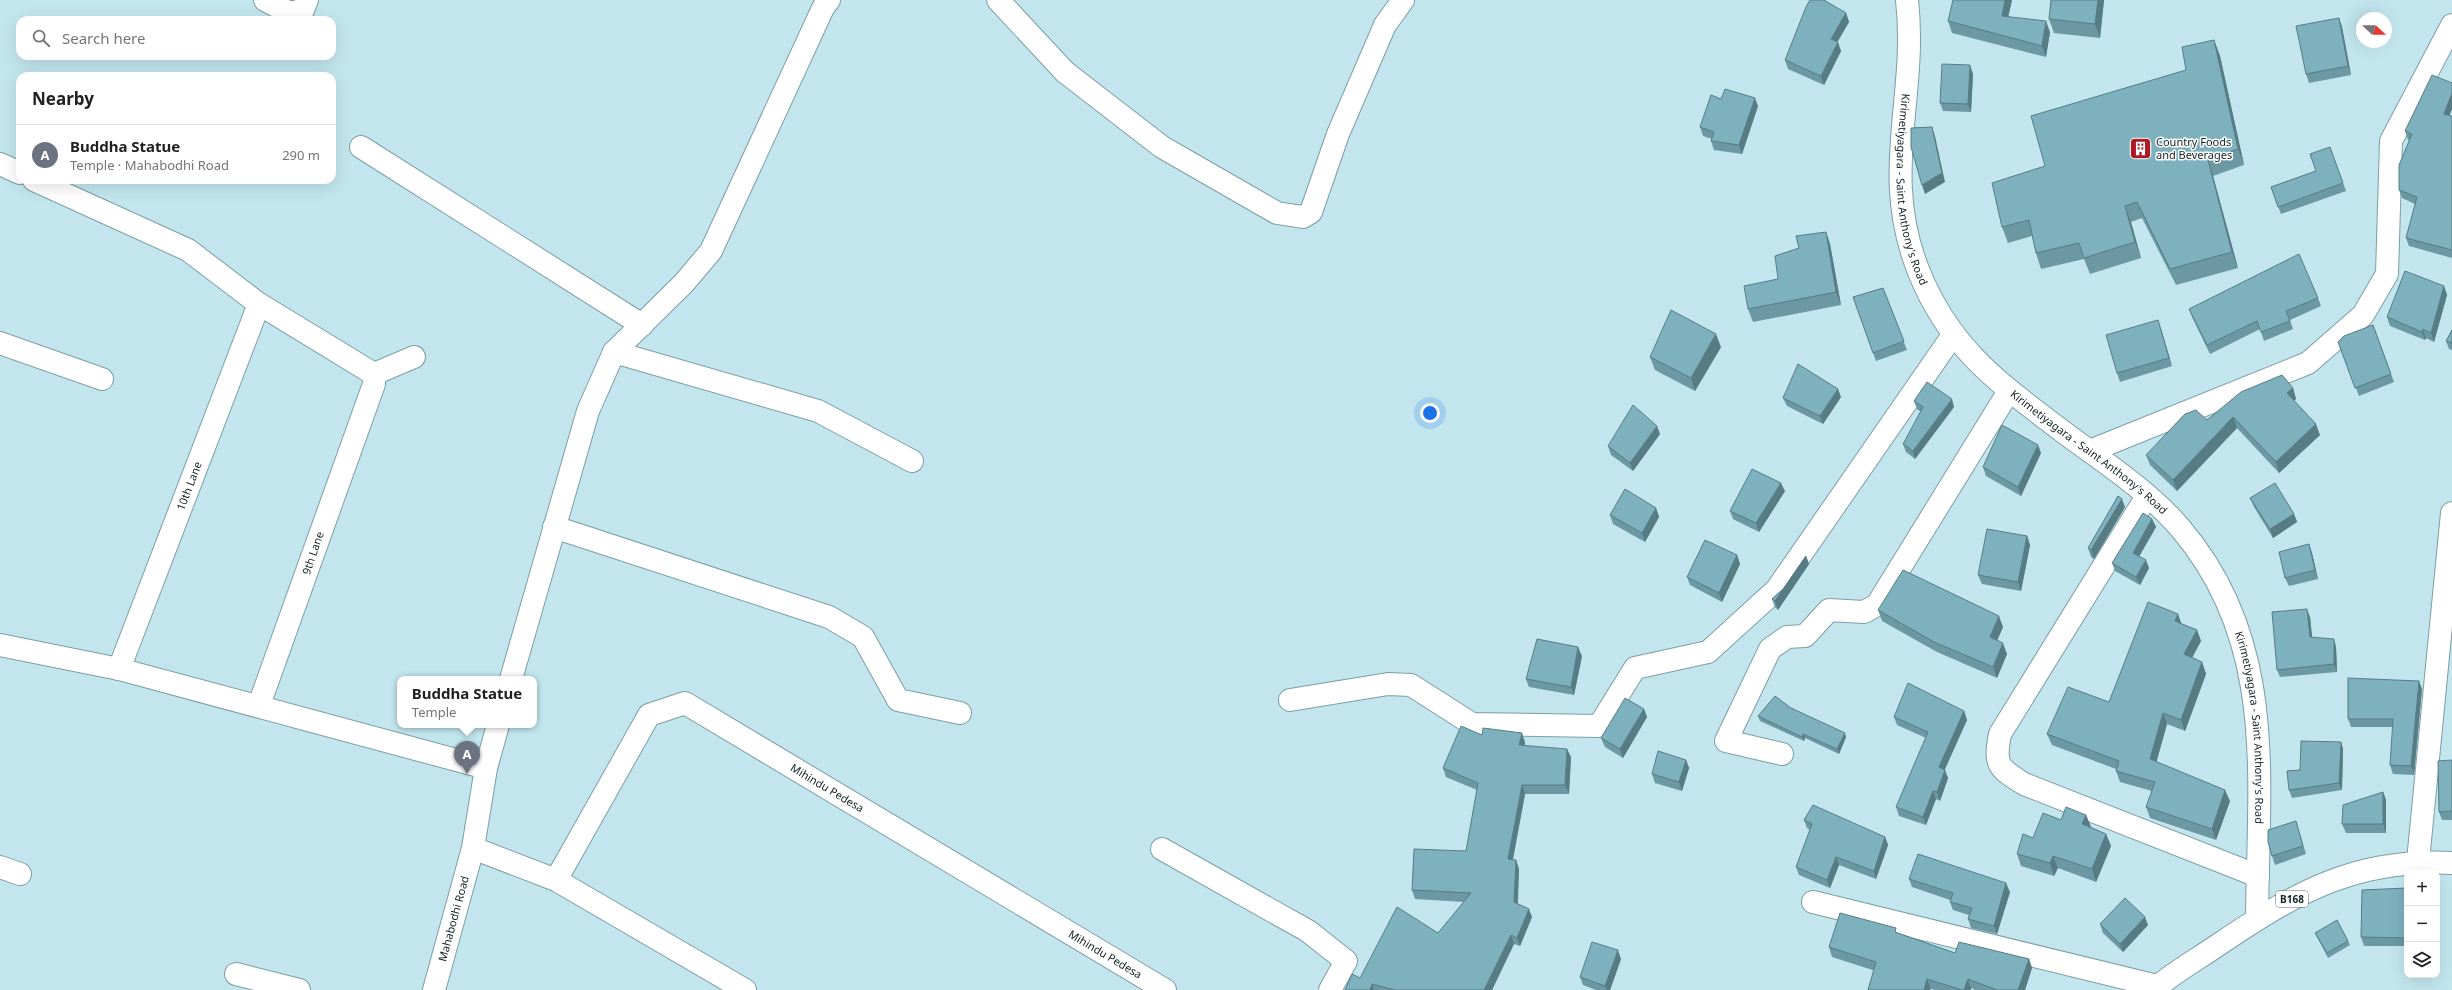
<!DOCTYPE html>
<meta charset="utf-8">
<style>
:root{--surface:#fff;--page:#f2f2f2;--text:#202124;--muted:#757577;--line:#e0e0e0;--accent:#db2777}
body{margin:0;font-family:"Noto Sans",sans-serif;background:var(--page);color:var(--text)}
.controls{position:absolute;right:12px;bottom:12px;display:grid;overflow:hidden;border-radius:8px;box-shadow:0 4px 16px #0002}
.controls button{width:36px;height:36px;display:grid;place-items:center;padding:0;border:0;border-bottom:1px solid var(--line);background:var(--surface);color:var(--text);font:20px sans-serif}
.compass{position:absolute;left:2356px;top:12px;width:36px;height:36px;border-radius:50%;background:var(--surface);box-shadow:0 4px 16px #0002;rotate:112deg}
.you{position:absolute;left:1430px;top:413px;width:14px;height:14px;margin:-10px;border:3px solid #fff;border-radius:50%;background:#1a73e8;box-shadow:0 0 0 6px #1a73e833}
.badge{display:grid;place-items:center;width:26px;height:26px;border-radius:50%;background:var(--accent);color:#fff;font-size:13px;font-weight:700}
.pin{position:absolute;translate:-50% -33px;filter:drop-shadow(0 1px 2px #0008)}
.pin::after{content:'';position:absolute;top:21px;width:14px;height:12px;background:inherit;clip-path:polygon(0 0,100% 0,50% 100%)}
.popup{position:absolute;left:397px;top:676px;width:140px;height:52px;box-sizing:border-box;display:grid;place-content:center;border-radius:8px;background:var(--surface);filter:drop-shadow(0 1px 3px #0005);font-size:13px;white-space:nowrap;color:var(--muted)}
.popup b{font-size:15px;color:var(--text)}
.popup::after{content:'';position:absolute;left:50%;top:100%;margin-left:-8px;border:8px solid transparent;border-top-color:var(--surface)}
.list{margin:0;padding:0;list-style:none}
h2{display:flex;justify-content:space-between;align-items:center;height:52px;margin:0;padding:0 16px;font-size:17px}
h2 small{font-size:13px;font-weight:400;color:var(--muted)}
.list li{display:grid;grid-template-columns:26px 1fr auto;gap:12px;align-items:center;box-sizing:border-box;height:60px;padding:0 16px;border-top:1px solid var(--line)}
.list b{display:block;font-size:15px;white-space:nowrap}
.list p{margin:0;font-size:13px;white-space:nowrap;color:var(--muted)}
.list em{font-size:13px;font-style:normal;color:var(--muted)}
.icon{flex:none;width:22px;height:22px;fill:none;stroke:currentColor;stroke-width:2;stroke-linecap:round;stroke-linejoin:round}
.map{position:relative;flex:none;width:2452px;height:990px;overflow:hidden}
.search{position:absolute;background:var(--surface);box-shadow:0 4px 16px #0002;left:16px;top:16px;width:320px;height:44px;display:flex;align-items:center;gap:10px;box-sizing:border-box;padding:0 14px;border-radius:12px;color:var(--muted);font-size:15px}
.panel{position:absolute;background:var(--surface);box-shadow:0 4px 16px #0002;left:16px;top:72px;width:320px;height:112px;border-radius:12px}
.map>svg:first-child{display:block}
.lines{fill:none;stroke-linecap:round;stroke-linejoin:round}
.minor-casing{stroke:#7c9ea5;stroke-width:24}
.major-casing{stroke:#7c9ea5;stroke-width:24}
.minor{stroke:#fff;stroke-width:22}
.major{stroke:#fff;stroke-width:22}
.wall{fill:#6b98a3}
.shaded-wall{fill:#577c84}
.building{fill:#7cb1bd;stroke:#577c84}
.labels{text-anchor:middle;stroke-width:3;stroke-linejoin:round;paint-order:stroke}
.shield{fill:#fff;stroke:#5a6466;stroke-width:1}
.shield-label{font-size:10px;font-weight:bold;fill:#142224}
.poi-label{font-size:11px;fill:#142224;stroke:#fff;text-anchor:start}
.street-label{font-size:11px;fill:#142224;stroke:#fff}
</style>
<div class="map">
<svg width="2452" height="990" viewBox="0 0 2452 990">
<rect width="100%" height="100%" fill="#c3e6ee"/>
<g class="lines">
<defs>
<g id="minor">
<path d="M265 0 290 13 303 10 307 0"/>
<path d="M998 0 1065 72 1162 147 1277 213 1303 217 1311 212 1338 134 1385 25 1403 0"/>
<path id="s1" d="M1907 0C1918 97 1879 174 1919 272 1950 349 1999 383 2062 431 2102 461 2148 490 2181 529 2278 643 2258 780 2257 919"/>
<path d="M361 147 642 325"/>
<path d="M0 164 20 173"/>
<path d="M34 180 188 250 259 304 374 374V384L259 705"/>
<path d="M0 343 102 379"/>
<path d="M614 352 818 411 912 461"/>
<path d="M374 374 414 357"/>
<path d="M2090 451 2308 363 2363 315 2387 274 2391 141 2452 25"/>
<path d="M2147 496 2000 734C1994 765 1998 768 2024 784L2258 876"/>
<path d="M554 527 829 617 863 637 898 700 960 713"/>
<path d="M0 645 119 669 486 768 473 848 556 880 745 990"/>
<path id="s2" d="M119 669 259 304"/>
<path d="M511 679 588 411 614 352 684 283 711 251 823 8 829 0"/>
<path d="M1290 700 1388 684 1411 685 1472 724 1599 726 1635 668 1708 652 1777 589 1953 335"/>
<path d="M1782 754 1726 741 1770 649 1787 637 1805 636 1829 610 1864 612 1877 605 2009 391"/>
<path d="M486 768 498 725"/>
<path d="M1162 849 1308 931 1346 961 1330 990"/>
<path d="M2418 861 2452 513"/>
<path d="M0 867 20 874"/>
<path id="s3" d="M556 880 649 715 685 703 1165 990"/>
<path d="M1813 902 2157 986"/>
<path d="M236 974 299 990"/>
<path id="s4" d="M434 990 473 848"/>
</g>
<path id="major" d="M2153 990C2173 973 2196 960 2218 945 2295 893 2355 858 2452 863"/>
</defs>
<!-- minor casing -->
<use href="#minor" class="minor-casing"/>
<!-- major casing -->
<use href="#major" class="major-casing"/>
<!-- minor -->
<use href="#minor" class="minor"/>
<!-- major -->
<use href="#major" class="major"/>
</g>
<!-- wall -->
<path class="wall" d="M2012 0 2008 16 2050 32 2046 57 1952 33 1948 21Z
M2051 0H2104L2100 38 2054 33 2049 19Z
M1846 13 1849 22 1837 42 1841 51 1824 85 1788 69 1785 60Z
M2339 18 2342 27 2351 75 2309 83 2306 74Z
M2214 40 2220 56 2244 165 2213 176 2238 268 2176 285 2142 218 2131 222 2141 258 2090 274 2084 259 2041 269 2036 253 2032 236 2008 243 2002 227 2045 166 2186 70Z
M1973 74 1971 112 1943 111 1940 103Z
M2452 83V109L2449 116H2452V258L2409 246 2406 238 2415 204 2402 198 2399 190 2409 140H2408L2405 131Z
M1758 106 1742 154 1714 150 1711 141 1712 139 1703 136 1700 127Z
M2330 147 2346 191 2281 214 2271 187 2316 171Z
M1826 232 1830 244 1841 305 1753 322 1748 309 1778 279 1799 248Z
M2444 286 2447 295 2434 342 2426 338 2425 340 2390 326 2387 317Z
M1883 288 1907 350 1876 361 1853 297Z
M2318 298 2321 306 2290 320 2293 329 2264 341 2260 329 2210 354 2192 317 2189 309Z
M2373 325 2394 382 2359 396 2338 342Z
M2161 329 2172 366 2120 382 2117 373Z
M2452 330V350L2449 349 2446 341Z
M1721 347 1695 391 1655 370 1650 357Z
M2293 388 2296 399 2294 401 2320 435 2279 473 2237 428 2177 491 2150 465 2146 455 2207 420Z
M1841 397 1823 424 1787 406 1783 398Z
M1914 401 1954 407 1915 459 1906 452 1903 444 1921 412 1917 409Z
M1660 434 1633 471 1611 455 1608 446Z
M2041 453 2021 496 1986 476 1983 467Z
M1785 491 1759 532 1733 519 1730 511Z
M2250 498 2294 514 2297 522 2273 538 2254 507Z
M2125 507 2094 559 2091 557 2088 548Z
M1656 508 1659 517 1645 542 1613 524 1610 515Z
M2152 519 2156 527 2139 556 2149 568 2140 585 2115 571 2112 563Z
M2027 536 2030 545 2021 591 1982 584 1978 575Z
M2309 544 2312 553 2318 579 2289 586 2285 578Z
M1737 555 1740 564 1722 602 1690 585 1687 577Z
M1806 556 1809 564 1778 610 1775 607 1772 599 1784 588Z
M1878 610 2003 627 1997 640 2007 654 1997 678 1937 652 1882 621Z
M2310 617 2312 637 2336 647 2337 672 2280 677 2277 670Z
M2182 624 2197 630 2201 641 2192 658 2202 662 2206 674 2185 731 2167 724 2156 762 2230 801 2216 840 2150 818 2146 807 2152 791 2120 782 2116 771V769L2052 745 2047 734 2109 702Z
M1582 656 1574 695 1529 687 1526 679Z
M2422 689 2414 775 2393 774 2390 765 2393 727H2351L2348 719Z
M1791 708 1846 737 1839 754 1805 738 1804 741 1760 721 1758 716Z
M1644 709 1647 717 1623 758 1605 747 1601 738Z
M1964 711 1967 720 1944 770 1948 778 1940 801 1936 799 1926 825 1899 816 1896 807 1926 738 1897 725 1894 717Z
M1525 742 1524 745 1571 757 1569 794H1525L1513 860H1516L1519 869 1518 904 1532 917 1520 946 1514 944 1492 990H1345L1360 978 1438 933 1464 902 1415 899 1412 890 1466 851 1477 790 1446 777 1443 768Z
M2341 742 2343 749 2342 790 2292 798 2289 790Z
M1686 760 1689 768 1682 791 1655 783 1652 774Z
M2452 760V820H2442L2439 812Z
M2383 792 2386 800V833H2346L2342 824Z
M2086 815 2091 827 2106 834 2111 846 2096 882 2058 868 2054 876 2021 866 2017 854 2033 838 2061 820Z
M1804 820 1885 837 1888 845 1876 879 1839 865 1830 888 1799 875 1796 867 1810 830 1807 828Z
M2296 821 2306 854 2275 865 2272 856Z
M1909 879 2010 892 1997 934 1971 928 1968 919 1969 915 1953 910 1950 902V900L1912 887Z
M2407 888V946H2364L2361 937Z
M2100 924 2148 925 2123 952 2103 933Z
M1898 933 1955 953 2029 959 2032 968 2025 990H1975L1971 988V990H1935L1832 957 1829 947Z
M2315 933 2348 941 2350 945 2328 958 2317 937Z
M1621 959 1610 990H1596L1583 985 1580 977Z"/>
<!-- shaded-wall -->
<path class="shaded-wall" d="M2005 0H2012L2006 27 2002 16Z
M2098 0H2104L2100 38 2095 24Z
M1846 13 1849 22 1834 48 1831 39Z
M2339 18 2342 27 2351 75 2348 66Z
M2046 21 2050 32 2046 57 2042 46Z
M2214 40 2220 56 2244 165 2238 149Z
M1838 42 1841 51 1824 85 1821 76Z
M1970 65 1973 74 1971 112 1968 104Z
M2452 93V109L2447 122 2444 114Z
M1755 98 1758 106 1742 154 1739 145Z
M1932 127 1935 136 1945 182 1925 194 1922 185Z
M2208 160 2213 176 2238 268 2232 252Z
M2125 206 2131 222 2141 258 2135 242Z
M1826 232 1830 244 1841 305 1836 292Z
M2444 286 2447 295 2434 342 2431 333Z
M2158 320 2161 329 2172 366 2169 358Z
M2423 329 2426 338 2425 340 2422 332Z
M1716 334 1721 347 1695 391 1691 378Z
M2293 388 2296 399 2291 403 2287 393Z
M1838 389 1841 397 1823 424 1820 416Z
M1952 399 1954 407 1915 459 1913 451Z
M2233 417 2237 428 2177 491 2173 480Z
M2316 424 2320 435 2279 473 2276 462Z
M1657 426 1660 434 1633 471 1630 463Z
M2038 445 2041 453 2021 496 2018 487Z
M1781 483 1785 491 1759 532 1756 523Z
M2122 499 2125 507 2094 559 2091 550Z
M1656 508 1659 517 1645 542 1642 533Z
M2294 514 2297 522 2273 538 2270 529Z
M2152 519 2156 527 2136 562 2133 553Z
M2027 536 2030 545 2021 591 2018 582Z
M2309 544 2312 553 2318 579 2315 570Z
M1737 555 1740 564 1722 602 1719 593Z
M1806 556 1809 564 1778 610 1775 601Z
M2146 560 2149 568 2140 585 2136 577Z
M2307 609 2310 617 2313 645 2310 637Z
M2178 614 2182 625 2175 621Z
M1999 616 2003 627 1994 648 1990 637Z
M2197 630 2201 641 2188 665 2184 654Z
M2334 639 2336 647 2337 672 2334 664Z
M2003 643 2007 654 1997 678 1993 667Z
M1578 647 1582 656 1574 695 1571 687Z
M2202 662 2206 674 2185 731 2181 720Z
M2419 681 2422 689 2414 775 2411 766Z
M1644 709 1647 717 1623 758 1620 749Z
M1964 711 1967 720 1942 776 1939 767Z
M2163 713 2167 724 2154 771 2150 759Z
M1522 733 1525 742 1523 753 1519 745Z
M1845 733 1846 737 1839 754 1837 749Z
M1803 734 1805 738 1804 741 1802 737Z
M2341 742 2343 749 2342 790 2339 783Z
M1567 749 1571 757 1569 794 1565 785Z
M1686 760 1689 768 1682 791 1679 782Z
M1945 770 1948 778 1940 801 1937 792Z
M1522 785 1525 794 1511 868 1508 859Z
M2225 790 2230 801 2216 840 2212 829Z
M1933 791 1936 799 1926 825 1923 817Z
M2383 792 2386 800V833L2383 824Z
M2086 815 2091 827 2082 824Z
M2106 834 2111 846 2096 882 2092 869Z
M1885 837 1888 845 1876 879 1874 871Z
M2053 856 2058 868 2054 876 2050 863Z
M1836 857 1839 865 1830 888 1827 880Z
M1516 860 1519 869 1517 911 1514 902Z
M2006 883 2010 892 1997 934 1994 926Z
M1529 909 1532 917 1520 946 1517 938Z
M2145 917 2148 925 2123 952 2120 944Z
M1511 935 1514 944 1492 990H1484Z
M1618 950 1621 959 1610 990H1607L1605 986Z
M2029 959 2032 968 2025 990H2018Z
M1927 979 1931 989 1930 990H1924Z
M1968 979 1971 988V990H1964Z
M1372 984 1374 990H1370Z"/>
<!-- building -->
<path class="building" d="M1810 0H1824L1846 13 1831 39 1838 42 1821 76 1785 60 1806 7Z
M1953 0H2005L2002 16 2046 21 2042 46 1948 21Z
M2051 0H2098L2095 24 2049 19Z
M2339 18 2348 66 2306 74 2296 26Z
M2214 40 2238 149 2208 160 2232 252 2170 269 2137 202 2125 206 2135 242 2084 258 2079 243 2036 253 2029 220 2002 227 1992 183 2045 166 2031 116 2186 70 2182 47Z
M1942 64 1970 65 1968 104 1940 103Z
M2432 75 2452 83V93L2444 114 2452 116V250L2406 238 2417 197 2399 190V165L2412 134 2405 131Z
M1725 89 1755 98 1739 145 1711 141 1714 132 1700 127 1711 95 1721 99Z
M1932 127 1942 173 1922 185 1911 147V128Z
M2330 147 2343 183 2278 207 2271 187 2316 171 2310 154Z
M1826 232 1836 292 1748 309 1744 286 1778 279 1775 256 1799 248 1796 236Z
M2299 254 2318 298 2286 311 2290 321 2261 332 2257 321 2207 345 2189 309Z
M2405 271 2444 286 2431 333 2423 329 2422 332 2387 317Z
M1883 288 1904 341 1873 353 1853 297Z
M1671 310 1716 334 1691 378 1650 357Z
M2158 320 2169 358 2117 373 2106 335Z
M2373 325 2391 374 2355 388 2338 342 2344 336Z
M2452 330V343L2446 341Z
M1798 364 1838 389 1820 416 1783 398Z
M2282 375 2293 388 2287 393 2316 424 2276 462 2233 417 2173 480 2146 455 2185 414 2196 410 2207 420 2241 392Z
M1927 382 1952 399 1913 451 1903 444 1923 407 1914 401Z
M1633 405 1657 426 1630 463 1608 446Z
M2002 425 2038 445 2018 487 1983 467Z
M1752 469 1781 483 1756 523 1730 511Z
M2275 483 2294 514 2270 529 2250 498Z
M1625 489 1656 508 1642 533 1610 515Z
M2118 496 2122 499 2091 550 2088 548Z
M2143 513 2152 519 2133 553 2146 560 2136 577 2112 563Z
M1987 529 2027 536 2018 582 1978 575Z
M1705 540 1737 555 1719 593 1687 577Z
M2309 544 2315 570 2285 578 2279 552Z
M1806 556 1775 601 1772 599 1784 588Z
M1903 570 1999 616 1990 637 2003 643 1993 667 1934 642 1878 610Z
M2148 602 2178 614 2175 621 2197 630 2184 654 2202 662 2181 720 2163 713 2150 759 2225 790 2212 829 2146 807 2155 782 2116 771 2119 761 2047 734 2068 687 2109 702Z
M2307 609 2310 637 2334 639V664L2277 670 2272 612Z
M1537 639 1578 647 1571 687 1526 679Z
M2348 678 2419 681 2411 766 2390 765 2393 719H2348Z
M1908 683 1964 711 1939 767 1945 770 1937 792 1933 791 1923 817 1896 807 1928 732 1894 717Z
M1775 696 1791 708 1845 733 1837 749 1803 734 1802 737 1758 716Z
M1625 698 1644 709 1620 749 1601 738Z
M1461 726 1482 735 1483 728 1522 733 1519 745 1567 749 1565 785H1522L1508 859 1516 860 1514 902 1529 909 1517 938 1511 935 1484 990H1395L1372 984 1370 990H1345L1352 974 1360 978 1397 907 1438 933 1471 893 1412 890 1414 849 1466 851 1478 783 1443 768Z
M2301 741 2341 742 2339 783 2289 790 2287 771 2300 770Z
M1658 751 1686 760 1679 782 1652 774Z
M2452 760V811L2439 812 2438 761Z
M2383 792V824H2342L2343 805Z
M1813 805 1885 837 1874 871 1836 857 1827 880 1796 867 1812 824 1804 820Z
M2066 807 2086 815 2082 824 2106 834 2092 869 2053 856 2050 863 2017 854 2023 834 2033 838 2043 813 2061 820Z
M2296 821 2303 846 2272 856 2268 842V830Z
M1918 854 2006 883 1994 926 1968 919 1972 908 1950 902 1953 893 1909 879Z
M2407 888V938L2361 937 2362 890Z
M2125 898 2145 917 2120 944 2100 924Z
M1840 913 1896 928 1895 932 1955 953 1959 942 2029 959 2018 990H1997L1968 979 1964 990H1962L1927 979 1924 990H1868L1876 962 1829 947Z
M2337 920 2348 941 2327 953 2315 933Z
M1592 942 1618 950 1605 986 1580 977Z"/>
<!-- icons -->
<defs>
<symbol id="building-square" viewBox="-11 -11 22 22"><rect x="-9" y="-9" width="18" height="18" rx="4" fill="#ad1924" stroke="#fff"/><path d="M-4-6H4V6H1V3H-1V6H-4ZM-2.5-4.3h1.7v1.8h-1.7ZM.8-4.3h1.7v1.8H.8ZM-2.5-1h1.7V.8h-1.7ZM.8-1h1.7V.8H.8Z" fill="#fff"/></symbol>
</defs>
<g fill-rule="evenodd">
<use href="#building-square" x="2128" y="136" width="25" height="25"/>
</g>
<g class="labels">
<!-- shield labels -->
<rect class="shield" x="2276" y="891" width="32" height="16" rx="3"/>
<g class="shield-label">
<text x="2292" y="903">B168</text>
</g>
<!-- poi labels -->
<g class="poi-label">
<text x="2156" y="146">Country Foods<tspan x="2156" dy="13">and Beverages</tspan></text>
</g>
<!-- street labels -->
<g class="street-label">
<text dy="4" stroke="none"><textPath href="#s1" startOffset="191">Kirimetiyagara - Saint Anthony's Road</textPath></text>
<text dy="4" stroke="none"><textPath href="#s1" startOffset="526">Kirimetiyagara - Saint Anthony's Road</textPath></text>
<text dy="4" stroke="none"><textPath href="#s2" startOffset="196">10th Lane</textPath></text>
<text transform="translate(313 553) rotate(-71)" y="4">9th Lane</text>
<text dy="4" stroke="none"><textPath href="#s1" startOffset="862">Kirimetiyagara - Saint Anthony's Road</textPath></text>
<text dy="4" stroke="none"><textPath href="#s3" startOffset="393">Mihindu Pedesa</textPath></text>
<text dy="4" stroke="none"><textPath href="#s4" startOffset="74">Mahabodhi Road</textPath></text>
<text dy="4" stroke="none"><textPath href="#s3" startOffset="717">Mihindu Pedesa</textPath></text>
</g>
</g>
</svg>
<div class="controls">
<button>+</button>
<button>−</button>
<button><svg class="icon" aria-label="layers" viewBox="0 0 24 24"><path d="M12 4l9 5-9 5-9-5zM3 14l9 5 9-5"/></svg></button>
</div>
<svg class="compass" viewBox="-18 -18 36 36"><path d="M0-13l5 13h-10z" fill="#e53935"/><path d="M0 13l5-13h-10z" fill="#757577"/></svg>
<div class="you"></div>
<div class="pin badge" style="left:467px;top:774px;background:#6b7280">A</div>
<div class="popup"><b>Buddha Statue</b>Temple</div>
<div class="search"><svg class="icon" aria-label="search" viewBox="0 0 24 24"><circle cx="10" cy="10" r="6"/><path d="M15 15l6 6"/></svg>Search here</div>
<section class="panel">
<h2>Nearby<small></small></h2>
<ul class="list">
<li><span class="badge" style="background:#6b7280">A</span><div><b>Buddha Statue</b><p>Temple · Mahabodhi Road</p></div><em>290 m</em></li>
</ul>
</section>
</div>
